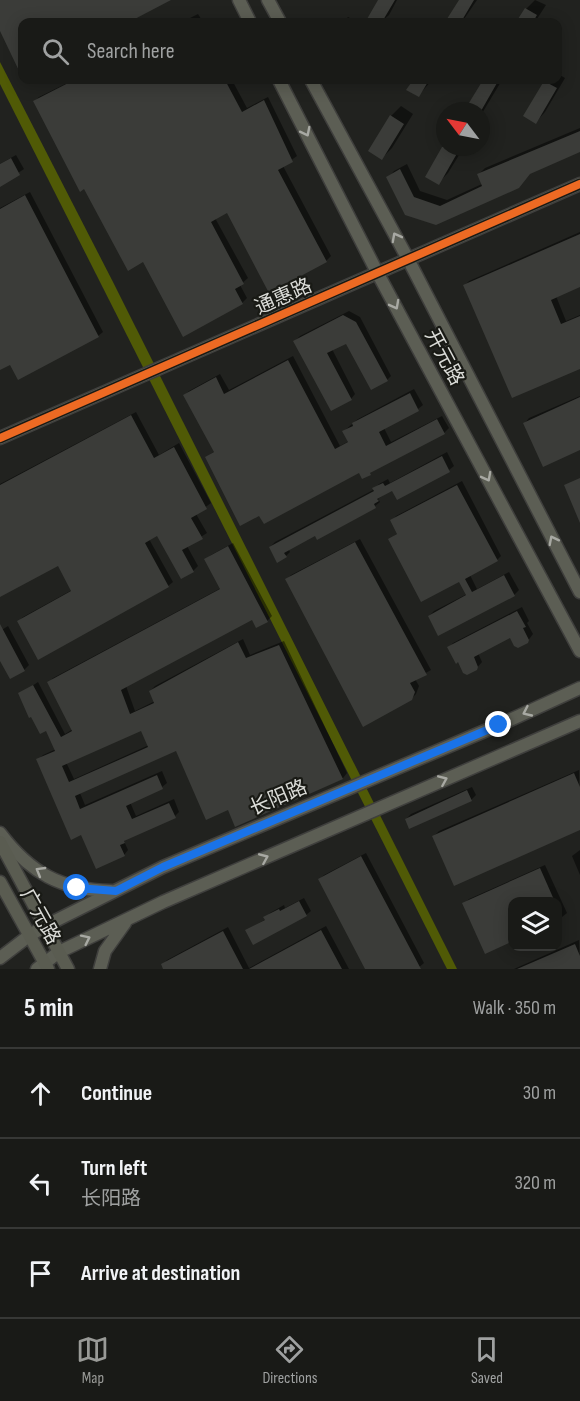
<!DOCTYPE html>
<meta charset="utf-8">
<style>
:root{--surface:#191a17;--page:#222320;--text:#f1f3f6;--muted:#9fa1a1;--line:#373836;--accent:#999a97}
body{margin:0;font-family:"Sofia Sans Condensed","Noto Sans SC",sans-serif;background:var(--page);color:var(--text)}
.controls{position:absolute;right:18px;bottom:18px;display:grid;overflow:hidden;border-radius:12px;box-shadow:0 3px 15px #0003}
.controls button{width:54px;height:54px;display:grid;place-items:center;padding:0;border:0;border-bottom:2px solid var(--line);background:var(--surface);color:var(--text);font:30px sans-serif}
.compass{position:absolute;left:436px;top:102px;width:54px;height:54px;border-radius:50%;background:var(--surface);box-shadow:0 3px 15px #0003;rotate:302deg}
.stop{position:absolute;width:18px;height:18px;margin:-14px;border:4px solid #1a73e8;border-radius:50%;background:#fff}
.stop.end{background:#1a73e8;border-color:#fff;box-shadow:0 2px 6px #0008}
.list{margin:0;padding:0;list-style:none}
h2{display:flex;justify-content:space-between;align-items:center;height:78px;margin:0;padding:0 24px;font-size:26px}
h2 small{font-size:20px;font-weight:400;color:var(--muted)}
.list li{display:grid;grid-template-columns:39px 1fr auto;gap:18px;align-items:center;box-sizing:border-box;height:90px;padding:0 24px;border-top:2px solid var(--line)}
.list b{display:block;font-size:22px;white-space:nowrap}
.list p{margin:0;font-size:20px;white-space:nowrap;color:var(--muted)}
.list em{font-size:20px;font-style:normal;color:var(--muted)}
.icon{flex:none;width:33px;height:33px;fill:none;stroke:currentColor;stroke-width:2;stroke-linecap:round;stroke-linejoin:round}
.map{position:relative;flex:none;width:580px;height:969px;overflow:hidden}
.search{position:absolute;background:var(--surface);box-shadow:0 3px 15px #0003;left:18px;right:18px;top:18px;height:66px;display:flex;align-items:center;gap:15px;box-sizing:border-box;padding:0 21px;border-radius:12px;color:var(--muted);font-size:22px}
.sheet{height:348px;background:var(--surface)}
nav{display:flex;justify-content:space-around;align-items:center;box-sizing:border-box;height:84px;border-top:2px solid var(--line);background:var(--surface);font-size:16px;color:var(--muted)}
nav a{display:grid;justify-items:center;gap:3px}
nav .on{color:var(--accent)}
.map>svg:first-child{display:block}
.water{fill:#505a06}
.shadow{fill:#0007;fill-rule:evenodd}
.building{fill:#3b3c39;fill-rule:evenodd}
.lines{fill:none;stroke-linecap:round;stroke-linejoin:round}
.secondary-casing{stroke:#3f3f3d;stroke-width:15}
.primary-casing{stroke:#3f3f3d;stroke-width:15}
.secondary{stroke:#5c5e54;stroke-width:12}
.primary{stroke:#5a5c51;stroke-width:12}
.cycleway-casing{stroke:#191a15;stroke-width:11}
.cycleway{stroke:#ed6a23;stroke-width:8}
.oneway{stroke:#a8a9a3}
.route{stroke:#1a73e8;stroke-width:8}
.labels{text-anchor:middle;stroke-width:4.5;stroke-linejoin:round;paint-order:stroke}
.street-label{font-size:20px;fill:#dadbd7;stroke:#191a15}
</style>
<div class="map">
<svg width="580" height="969" viewBox="0 0 580 969">
<rect width="100%" height="100%" fill="#21221f"/>
<!-- water -->
<path class="water" d="M0 62 113 282 457 969H447L0 84Z"/>
<!-- shadow -->
<path class="shadow" d="M0 0H168L126 22H22V73L0 28Z
M379 0H397L389 15 381 22H375L369 18Z
M460 0H477L462 22H451L448 21Z
M535 0 546 5 535 22H518L526 9Z
M198 14 203 22H182Z
M348 17 358 22H343Z
M558 74 565 78 545 112 536 122 525 116 545 82 547 80H558Z
M73 80H232L247 108 268 97 297 156 283 166 331 256 326 261 227 211 215 218 248 278 240 285 247 298 242 303 184 335 144 260 85 187 35 101 39 97Z
M414 80H432L418 96 408 90Z
M484 80H502L481 115V111H466Z
M401 106 413 114 392 148 382 158 391 116Z
M580 128V150L531 172 436 224 388 178 394 171 407 164 420 191 447 200 482 184 479 174 485 168Z
M445 145V147H464L448 173 438 183 427 176Z
M16 155 24 169 0 185V164Z
M30 192 103 332 98 336 11 363 0 369V208Z
M580 232V286L556 296 566 321 580 315V367L465 285 469 281Z
M349 311 360 317 391 376 387 380 347 342 332 349 355 394 351 399 295 341 300 336Z
M293 356 340 446 349 441 344 431 358 419 414 389 423 405 418 409 384 428 391 442 442 416 449 428 444 433 375 469 370 473 360 471 260 514 206 457 215 451 185 395 189 391 220 374 229 390Z
M580 396V449L525 423 529 418Z
M136 412 159 455 179 443 211 503 196 514 207 533 187 546 198 566 193 571 158 534 149 539 173 582 168 586 19 621 23 617 72 590 58 564 0 595V484Z
M447 452 454 466 449 470 397 498 392 489 378 499 380 502 375 506 317 538 315 534 288 548 290 552 286 556 270 547 275 542 375 489 379 484 388 479 390 483Z
M462 481 501 556 497 560 470 575 477 589 509 572 519 590 514 595 429 616 434 611 467 594 460 580 390 539 398 533 392 521 396 516Z
M360 539 431 670 415 679 419 686 416 694 411 699 287 580 291 575Z
M233 543 272 616 267 621 253 618 126 686 135 711 155 701 150 691 155 686 243 639 250 655 284 641 347 773 343 778 236 825 228 808 176 749 80 793 85 805 162 771 167 783 162 787 130 802 136 816 174 799 179 812 175 816 129 837 124 841 128 850 124 855 82 833 38 760 43 755 56 749 47 729 20 694 38 682 65 734 73 729 49 683 53 678 221 588 206 559 211 555ZM141 729 149 745 74 779 66 762Z
M522 607 529 621 527 623 533 634 527 642 511 636 478 653 482 662 476 669 459 660 449 648 453 643Z
M8 626 29 665 24 670 0 658V631Z
M579 770 580 829 434 836 439 831Z
M472 787 476 795 471 800 406 819 411 814Z
M580 850V875L572 856Z
M366 853 424 963 417 969H367L320 879 324 875Z
M545 865 567 913 562 917 558 919V902L464 904 469 899Z
M304 898 311 911 306 915 247 930 266 919 270 913 284 905 285 908Z
M326 926 349 969H165L163 965 167 960 228 927 249 968Z
M579 940 580 969H514Z"/>
<!-- building -->
<path class="building" d="M0 0H171L129 22H22V77L0 31Z
M378 0H395L382 22H373L367 19Z
M459 0H474L461 22H445Z
M525 8 537 15 533 22H516Z
M74 80H225L242 112 264 100 293 162 278 170 327 262 269 293 227 213 211 222 244 284 235 289 243 304 183 337 143 262 128 271 84 189 80 192 33 101Z
M413 80H429L419 97 406 90Z
M483 80H492L497 83 481 111H464Z
M544 81 557 88 536 124 523 116Z
M390 115 404 124 382 160 368 151Z
M580 131V152L530 174 519 188 436 225 405 215 386 177 400 169 414 197 440 206 482 186 477 174Z
M442 147H454L459 150 439 185 425 177Z
M11 158 20 175 0 187V164Z
M25 195 99 337 18 380 10 365 0 370V209Z
M580 234V287L551 300 561 324 580 316V369L512 398 463 285Z
M343 315 356 322 388 381 371 390 346 344 327 353 352 400 331 411 293 341Z
M288 360 335 449 348 442 342 431 353 426 352 423 410 393 419 411 379 432 386 446 437 419 445 434 370 473 371 475 362 479 359 473 264 524 259 516 240 526 205 457 214 452 183 395 216 377 224 394Z
M580 397V450L543 467 523 423Z
M131 415 154 458 174 447 207 509 191 518 203 539 182 550 194 572 181 579 157 536 145 543 169 587 38 660 17 621 71 591 58 566 0 597V485Z
M442 456 450 472 397 500 392 491 377 499 379 501 374 504 376 508 317 540 315 536 284 553 287 557 277 563 269 547 374 491 372 488 383 483 385 486Z
M580 478V523L564 485Z
M457 485 498 561 465 579 472 592 504 575 515 596 438 636 428 616 466 595 459 582 421 602 388 539 397 534 390 520Z
M355 542 427 675 410 683 415 692 412 700 363 727 285 579Z
M228 546 268 622 256 628 252 620 121 690 130 714 154 703 149 691 238 642 246 658 279 645 343 779 235 827 228 810 206 820 176 751 75 796 80 809 157 775 163 789 126 806 132 819 169 803 176 818 124 841 125 843 120 845 125 856 96 869 81 835 71 840 36 759 55 751 46 731 40 734 31 717 29 718 18 693 33 685 61 737 72 731 47 682 220 589 204 559ZM141 731 148 747 69 782 62 766Z
M517 611 526 627 523 628 529 640 528 643 518 648 514 646 510 638 474 657 478 667 477 670 467 675 463 673 458 662 456 664 447 647Z
M0 624 25 671 10 679 0 661Z
M574 773 580 787V830L454 886 432 836Z
M467 790 472 801 409 829 405 819Z
M361 856 421 969H365L318 879Z
M540 868 555 902H513V941L485 954 462 903Z
M299 901 307 916 253 945 245 930 265 920 263 917 279 909 280 911Z
M321 930 342 969H249Z
M223 931 243 969H163L161 964Z
M575 944 580 956V969H517Z"/>
<g class="lines">
<defs>
<path id="secondary" d="M239 0 250 22
M268 0 280 22
M279 80 377 272 580 651
M311 80 408 259 580 592
M0 438 580 184
M0 833C30 873 61 890 111 891
M0 958 30 935 45 926 163 867 499 725 580 688
M37 969 59 952 163 902 580 721
M100 969 105 951 125 923"/>
<path id="primary" d="M0 842 68 969
M0 882 48 969"/>
</defs>
<!-- secondary casing -->
<use href="#secondary" class="secondary-casing"/>
<!-- primary casing -->
<use href="#primary" class="primary-casing"/>
<!-- secondary -->
<use href="#secondary" class="secondary"/>
<!-- primary -->
<use href="#primary" class="primary"/>
<defs>
<path id="cycleway" d="M0 438 580 184"/>
</defs>
<!-- cycleway casing -->
<use href="#cycleway" class="cycleway-casing"/>
<!-- cycleway -->
<use href="#cycleway" class="cycleway"/>
</g>
<!-- one-way arrows -->
<defs><path id="oneway-chevron" d="M-2-3.5L2.5 0L-2 3.5" fill="none" stroke-width="1.6" stroke-linecap="round" stroke-linejoin="round" transform="scale(1.5)"/></defs>
<g class="oneway">
<use href="#oneway-chevron" transform="translate(306 132) rotate(63)"/>
<use href="#oneway-chevron" transform="translate(396 237) rotate(-118)"/>
<use href="#oneway-chevron" transform="translate(395 305) rotate(62)"/>
<use href="#oneway-chevron" transform="translate(487 477) rotate(62)"/>
<use href="#oneway-chevron" transform="translate(553 540) rotate(-117)"/>
<use href="#oneway-chevron" transform="translate(527 712) rotate(155)"/>
<use href="#oneway-chevron" transform="translate(443 780) rotate(-23)"/>
<use href="#oneway-chevron" transform="translate(264 858) rotate(-23)"/>
<use href="#oneway-chevron" transform="translate(40 871) rotate(-150)"/>
<use href="#oneway-chevron" transform="translate(86 939) rotate(-26)"/>
</g>
<g class="lines">
<!-- route -->
<path class="route" d="M77 888 116 891 163 867 499 725"/>
</g>
<g class="labels">
<!-- street labels -->
<g class="street-label">
<text transform="translate(283 296) rotate(-24)" y="7">通惠路</text>
<text transform="translate(445 357) rotate(62)" y="7">开元路</text>
<text transform="translate(278 797) rotate(-23)" y="7">长阳路</text>
<text transform="translate(41 916) rotate(61)" y="7">广元路</text>
</g>
</g>
</svg>
<div class="controls">
<button><svg class="icon" aria-label="layers" viewBox="0 0 24 24"><path d="M12 4l9 5-9 5-9-5zM3 14l9 5 9-5"/></svg></button>
</div>
<svg class="compass" viewBox="-18 -18 36 36"><path d="M0-13l5 13h-10z" fill="#e53935"/><path d="M0 13l5-13h-10z" fill="#9fa1a1"/></svg>
<div class="stop" style="left:77px;top:888px"></div>
<div class="stop end" style="left:499px;top:725px"></div>
<div class="search"><svg class="icon" aria-label="search" viewBox="0 0 24 24"><circle cx="10" cy="10" r="6"/><path d="M15 15l6 6"/></svg>Search here</div>
</div>
<section class="sheet">
<h2>5 min<small>Walk · 350 m</small></h2>
<ul class="list">
<li><svg class="icon" aria-label="ahead" viewBox="0 0 24 24"><path d="M12 20V5M6 11l6-6 6 6"/></svg><div><b>Continue</b></div><em>30 m</em></li>
<li><svg class="icon" aria-label="left" viewBox="0 0 24 24"><path d="M17 20v-9H6M10 6l-5 5 5 5"/></svg><div><b>Turn left</b><p>长阳路</p></div><em>320 m</em></li>
<li><svg class="icon" aria-label="arrive" viewBox="0 0 24 24"><path d="M6 21V4h12l-3 4 3 4H6"/></svg><div><b>Arrive at destination</b></div></li>
</ul>
</section>
<nav>
<a class="on"><svg class="icon" aria-label="map" viewBox="0 0 24 24"><path d="M3 6l6-2 6 2 6-2v14l-6 2-6-2-6 2zM9 4v14M15 6v14"/></svg>Map</a>
<a><svg class="icon" aria-label="directions" viewBox="0 0 24 24"><path d="M12 3l9 9-9 9-9-9zM9 14v-3h6M13 9l2 2-2 2"/></svg>Directions</a>
<a><svg class="icon" aria-label="saved" viewBox="0 0 24 24"><path d="M7 4h10v16l-5-4-5 4z"/></svg>Saved</a>
</nav>
